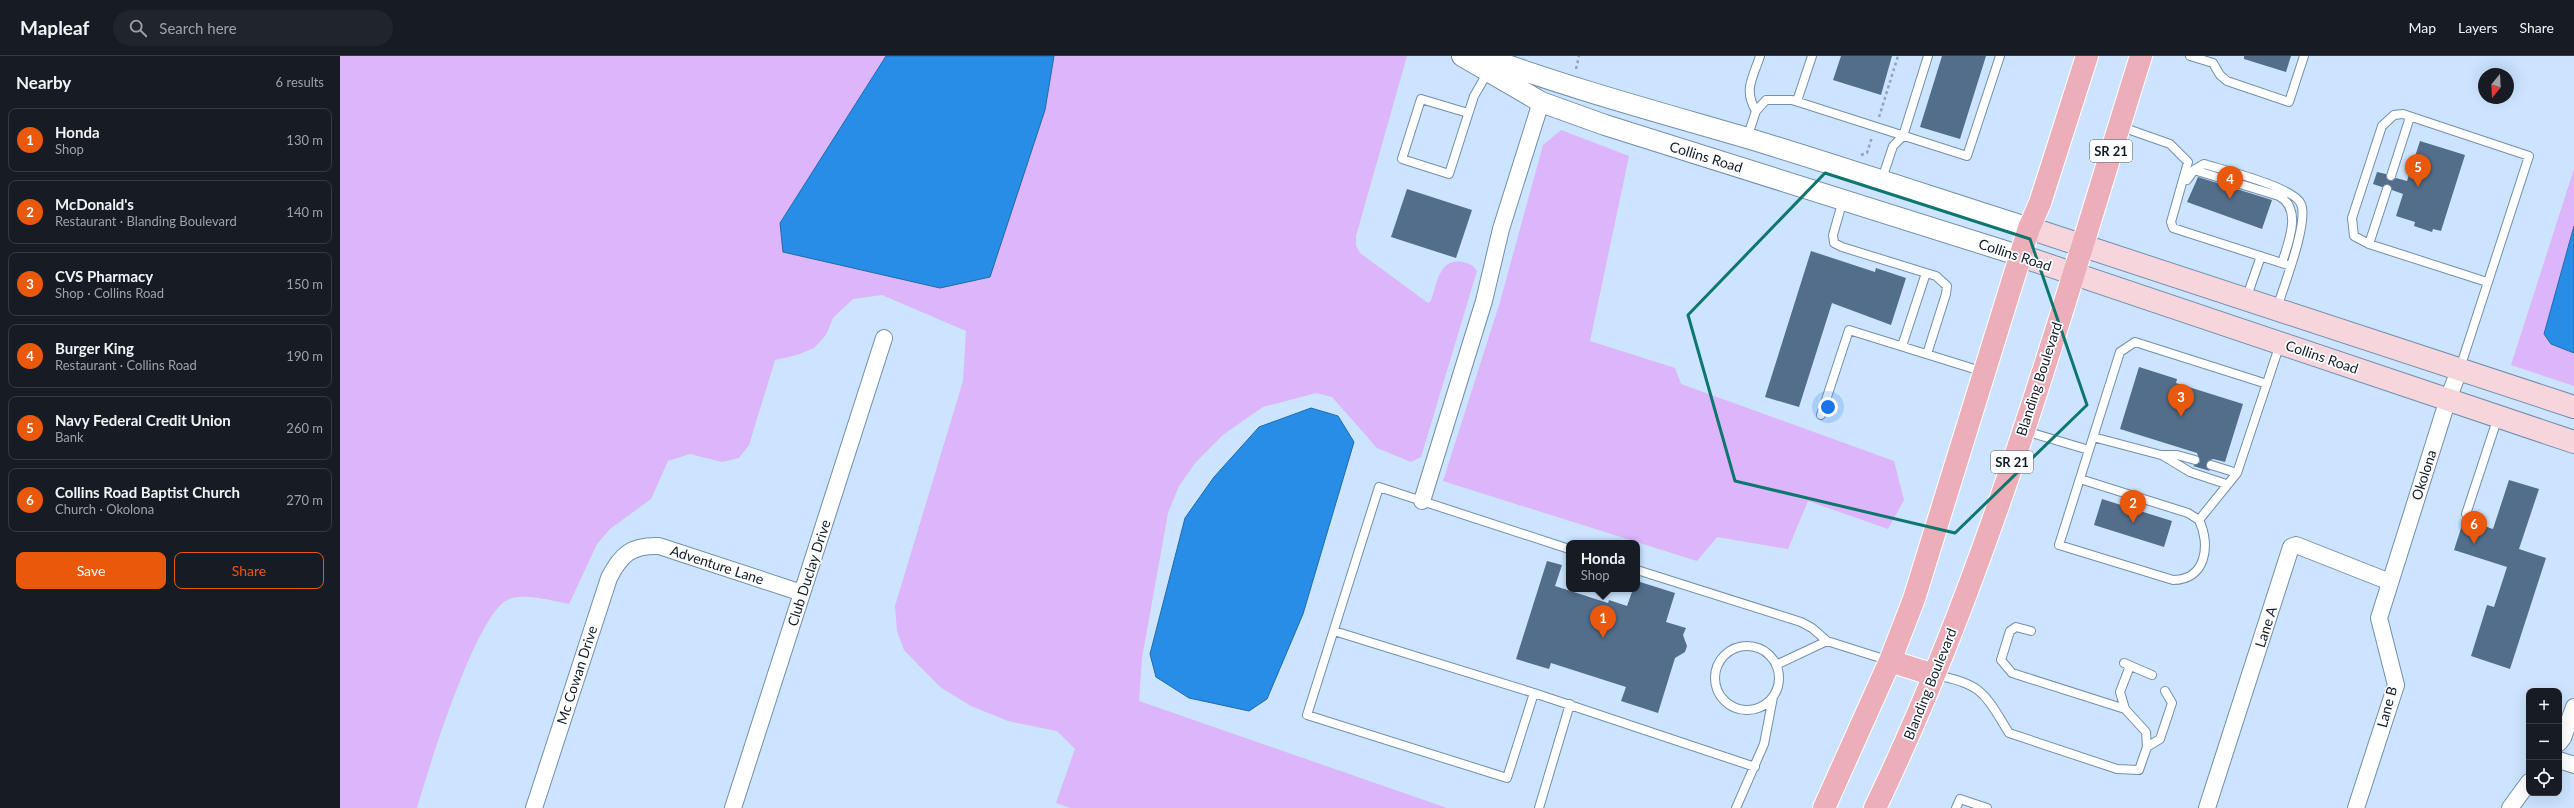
<!DOCTYPE html>
<meta charset="utf-8">
<style>
:root{--surface:#171b24;--page:#20242c;--text:#f1f3f6;--muted:#9ea1a6;--line:#363941;--accent:#ea580c}
body{margin:0;font-family:Lato,sans-serif;background:var(--page);color:var(--text)}
.controls{position:absolute;right:12px;bottom:12px;display:grid;overflow:hidden;border-radius:8px;box-shadow:0 4px 16px #0002}
.controls button{width:36px;height:36px;display:grid;place-items:center;padding:0;border:0;border-bottom:1px solid var(--line);background:var(--surface);color:var(--text);font:20px sans-serif}
.compass{position:absolute;left:2138px;top:12px;width:36px;height:36px;border-radius:50%;background:var(--surface);box-shadow:0 4px 16px #0002;rotate:198deg}
.you{position:absolute;left:1488px;top:351px;width:14px;height:14px;margin:-10px;border:3px solid #fff;border-radius:50%;background:#1a73e8;box-shadow:0 0 0 6px #1a73e833}
.badge{display:grid;place-items:center;width:26px;height:26px;border-radius:50%;background:var(--accent);color:#fff;font-size:13px;font-weight:700}
.pin{position:absolute;translate:-50% -33px;filter:drop-shadow(0 1px 2px #0008)}
.pin::after{content:'';position:absolute;top:21px;width:14px;height:12px;background:inherit;clip-path:polygon(0 0,100% 0,50% 100%)}
.popup{position:absolute;left:1226px;top:484px;width:74px;height:52px;box-sizing:border-box;display:grid;place-content:center;border-radius:8px;background:var(--surface);filter:drop-shadow(0 1px 3px #0005);font-size:13px;white-space:nowrap;color:var(--muted)}
.popup b{font-size:15px;color:var(--text)}
.popup::after{content:'';position:absolute;left:50%;top:100%;margin-left:-8px;border:8px solid transparent;border-top-color:var(--surface)}
.list{margin:0;padding:0;list-style:none}
h2{display:flex;justify-content:space-between;align-items:center;height:52px;margin:0;padding:0 16px;font-size:17px}
h2 small{font-size:13px;font-weight:400;color:var(--muted)}
.list li{display:grid;grid-template-columns:26px 1fr auto;gap:12px;align-items:center;box-sizing:border-box;height:64px;margin:0 8px 8px;padding:0 8px;border:1px solid var(--line);border-radius:8px}
.list b{display:block;font-size:15px;white-space:nowrap}
.list p{margin:0;font-size:13px;white-space:nowrap;color:var(--muted)}
.list em{font-size:13px;font-style:normal;color:var(--muted)}
.actions{display:flex;gap:8px;padding:12px 16px}
.actions a{flex:1;padding:9px 0;border:1px solid var(--accent);border-radius:8px;text-align:center;font-size:14px;color:var(--accent)}
.actions .main{background:var(--accent);color:#fff}
.icon{flex:none;width:22px;height:22px;fill:none;stroke:currentColor;stroke-width:2;stroke-linecap:round;stroke-linejoin:round}
.map{position:relative;flex:none;width:2234px;height:752px;overflow:hidden}
header{display:flex;align-items:center;gap:24px;box-sizing:border-box;height:56px;padding:0 20px;background:var(--surface);border-bottom:1px solid var(--line)}
header strong{font-size:19px}
nav{display:flex;gap:22px;margin-inline-start:auto;font-size:14px}
.search{width:280px;height:36px;background:var(--page);display:flex;align-items:center;gap:10px;box-sizing:border-box;padding:0 14px;border-radius:22px;color:var(--muted);font-size:15px}
main{display:flex}
aside{flex:1;background:var(--surface)}
.map>svg:first-child{display:block}
.green{fill:#dcb5fb}
.water{fill:#278de6;stroke:#206bad}
.building{fill:#526e8b}
.lines{fill:none;stroke-linecap:round;stroke-linejoin:round}
.service-casing{stroke:#728fad;stroke-width:10}
.minor-casing{stroke:#728fad;stroke-width:18}
.tertiary-casing{stroke:#728fad;stroke-width:22}
.secondary-casing{stroke:#728fad;stroke-width:24}
.primary-casing{stroke:#fff;stroke-width:24}
.path{stroke:#91a5bb;stroke-width:2.5;stroke-dasharray:3 3;stroke-linecap:butt}
.service{stroke:#fff;stroke-width:8}
.minor{stroke:#fff;stroke-width:16}
.tertiary{stroke:#fff;stroke-width:20}
.secondary{stroke:#f6d6dc;stroke-width:22}
.primary{stroke:#ecaeb9;stroke-width:22}
.marked{fill:none;stroke:#0f766e;stroke-width:3;stroke-linejoin:round}
.labels{text-anchor:middle;stroke-width:3.5;stroke-linejoin:round;paint-order:stroke}
.shield{fill:#fff;stroke:#586068;stroke-width:1}
.shield-label{font-size:13px;font-weight:bold;fill:#111c27}
.street-label{font-size:14px;fill:#111c27;stroke:#fff}
</style>
<header>
<strong>Mapleaf</strong>
<div class="search"><svg class="icon" aria-label="search" viewBox="0 0 24 24"><circle cx="10" cy="10" r="6"/><path d="M15 15l6 6"/></svg>Search here</div>
<nav><a>Map</a><a>Layers</a><a>Share</a></nav>
</header>
<main>
<aside>
<h2>Nearby<small>6 results</small></h2>
<ul class="list">
<li><span class="badge">1</span><div><b>Honda</b><p>Shop</p></div><em>130 m</em></li>
<li><span class="badge">2</span><div><b>McDonald's</b><p>Restaurant · Blanding Boulevard</p></div><em>140 m</em></li>
<li><span class="badge">3</span><div><b>CVS Pharmacy</b><p>Shop · Collins Road</p></div><em>150 m</em></li>
<li><span class="badge">4</span><div><b>Burger King</b><p>Restaurant · Collins Road</p></div><em>190 m</em></li>
<li><span class="badge">5</span><div><b>Navy Federal Credit Union</b><p>Bank</p></div><em>260 m</em></li>
<li><span class="badge">6</span><div><b>Collins Road Baptist Church</b><p>Church · Okolona</p></div><em>270 m</em></li>
</ul>
<div class="actions"><a class="main">Save</a><a>Share</a></div>
</aside>
<div class="map">
<svg width="2234" height="752" viewBox="0 0 2234 752">
<rect width="100%" height="100%" fill="#cce4ff"/>
<!-- green -->
<path class="green" d="M0 0H546L440 166 705 54 714 0H1067L1016 180V190L1020 197 1088 247 1091 245C1097 228 1099 202 1122 206 1129 207 1133 209 1137 215L1081 401 1071 406 1037 392 992 341 976 337 923 351 884 378 856 406 839 430 828 457 802 602 799 645 1107 752H730L716 747 735 693 717 675 668 665 631 650 600 631 564 594 557 575 555 550 623 325 626 275 542 239 513 243 493 262 486 279 474 292 457 299 435 304 409 389 399 402 382 406 350 398 328 405 311 443 270 473 257 488 229 548C212 545 186 537 169 543 136 556 88 715 77 752H0Z
M1221 74 1289 100 1250 285 1335 312 1341 328 1554 405 1564 444 1548 473 1468 445 1448 493 1377 481 1357 505 1103 425 1160 246 1203 89Z
M2234 113V170L2204 278 2211 288 2234 297V330L2171 309Z"/>
<!-- water -->
<path class="water" d="M546 0H714L705 54 650 221 600 232 443 196 440 167Z
M2234 170V297L2211 288 2204 278Z
M971 352 998 360 1014 386 963 558 927 643 909 655 849 642 816 621 810 598 845 462 874 421 919 371Z"/>
<!-- building -->
<path class="building" d="M1501 0H1552L1541 39 1493 24Z
M1602 0H1646L1620 83 1580 71Z
M1904 0H1951L1946 16 1904 3Z
M2080 85 2125 99 2101 175 2093 173 2092 176 2074 170 2075 166 2056 160 2063 138 2052 134 2048 128 2042 131 2033 128 2037 116 2046 118 2050 125 2056 122 2067 125Z
M1858 121 1932 144 1922 173 1847 146Z
M1067 133 1132 154 1116 202 1051 181Z
M1471 195 1535 216 1536 212 1566 222 1551 269 1492 247 1459 351 1425 341Z
M1799 311 1837 323 1836 327 1903 348 1885 406 1873 403 1868 405 1866 410 1870 415 1853 410 1860 406 1857 397 1780 373Z
M2169 424 2199 433 2179 493 2206 502 2170 613 2131 600 2147 549 2154 551 2167 511 2114 494 2124 463 2153 473Z
M1762 443 1832 465 1824 491 1754 469Z
M1207 505 1222 509 1215 530 1268 547 1269 544 1287 550 1293 533H1297V525L1335 537 1326 566 1346 572 1343 579 1347 590 1345 596 1335 602 1318 657 1281 645 1286 631 1211 607 1209 613 1176 603Z"/>
<g class="lines">
<defs>
<path id="service" d="M1850 0 1873 7 1880 19 1887 25 1949 46 1964 0
M1457 45 1472 0
M1416 55 1426 44H1452L1627 100 1660 0
M1128 57 1081 43 1062 103 1109 118 1134 40 1148 16
M1779 70 1830 88 1848 106 1831 166 1833 172 1951 210
M1407 82 1416 55C1403 34 1413 22 1420 0
M1854 114 1939 140C1963 153 1948 187 1942 207
M2051 120 2070 61
M1847 124 1855 113 1864 108C1883 114 1954 131 1961 148 1969 166 1943 232 1937 252
M1541 126 1553 90 1563 80 1588 0
M1503 144 1493 179 1494 187 1502 191 1586 217
M2029 188 2047 133
M1906 243 1921 200
M1562 290 1586 217 1596 220 1607 230 1606 238 1587 298
M2120 312 2189 100 2063 58 2054 59 2042 70 2012 162 2014 180 2029 188 2147 226
M1481 359 1509 274 1644 316
M1685 375 1749 394 1719 489 1833 524C1866 524 1871 489 1859 464L1848 457 1740 423
M1753 381 1821 399H1837L1855 404
M1749 394 1780 296 1795 286 1927 328
M1822 399 1850 416 1886 428
M1871 409 1897 417
M2126 458 2158 361
M1859 464 1897 417 1940 288
M1297 514 1461 566 1472 572 1487 585 1550 605
M994 575 1194 637 1167 722 967 659 1039 431 1229 493
M1691 575 1676 571 1670 575 1661 604 1672 617 1785 653
M1375 622a32 32 0 1 1 64 0a32 32 0 1 1-64 0Z
M1784 607 1812 619
M1436 609 1487 585
M1594 619C1642 627 1645 638 1669 677L1777 713 1799 714 1807 691 1806 676 1785 653 1780 636 1790 610
M1194 637 1415 711
M1807 691 1820 683 1832 647 1825 635
M1199 752 1230 648
M1396 752 1424 688 1433 641
M1616 752 1620 743 1647 752"/>
<path id="minor" d="M1082 445 1144 245 1161 173 1201 46
M2219 687 2223 682 2234 651
M2219 704 2234 709
M194 752 269 522C281 498 292 489 319 490L462 537
M393 752 544 282
M1867 752 1951 491 1956 489 2050 526
M2016 752 2056 629 2039 562 2108 343 2120 312
M2170 752 2189 726"/>
<path id="tertiary" d="M1122 0 1201 46 1265 69 1681 200
M1142 0C1229 32 1318 56 1407 82 1502 111 1595 142 1689 172"/>
<path id="secondary" d="M1689 172 2234 351
M1681 200 2234 386"/>
<path id="primary" d="M1550 605 1594 619
M1484 752 1550 605 1574 543 1689 172 1700 147 1747 0
M1535 752C1650 514 1722 252 1801 0"/>
</defs>
<!-- service casing -->
<use href="#service" class="service-casing"/>
<!-- minor casing -->
<use href="#minor" class="minor-casing"/>
<!-- tertiary casing -->
<use href="#tertiary" class="tertiary-casing"/>
<!-- secondary casing -->
<use href="#secondary" class="secondary-casing"/>
<!-- primary casing -->
<use href="#primary" class="primary-casing"/>
<!-- path -->
<path class="path" d="M1236 13 1239 0
M1539 61 1558 0
M1521 99 1527 97 1532 81"/>
<!-- service -->
<use href="#service" class="service"/>
<!-- minor -->
<use href="#minor" class="minor"/>
<!-- tertiary -->
<use href="#tertiary" class="tertiary"/>
<!-- secondary -->
<use href="#secondary" class="secondary"/>
<!-- primary -->
<use href="#primary" class="primary"/>
</g>
<!-- marked area -->
<path class="marked" d="M1485 117 1690 183 1747 349 1615 477 1395 425 1348 259Z"/>
<g class="labels">
<!-- shield labels -->
<g class="shield">
<rect x="1750" y="84" width="42" height="22" rx="3"/>
<rect x="1651" y="395" width="42" height="22" rx="3"/>
</g>
<g class="shield-label">
<text x="1771" y="100">SR 21</text>
<text x="1672" y="411">SR 21</text>
</g>
<!-- street labels -->
<g class="street-label">
<text transform="translate(1366 101) rotate(17)" y="5">Collins Road</text>
<text transform="translate(1675 199) rotate(18)" y="5">Collins Road</text>
<text transform="translate(1982 301) rotate(19)" y="5">Collins Road</text>
<text transform="translate(1699 323) rotate(-72)" y="5">Blanding Boulevard</text>
<text transform="translate(2084 419) rotate(-72)" y="5">Okolona</text>
<text transform="translate(377 509) rotate(18)" y="5">Adventure Lane</text>
<text transform="translate(469 517) rotate(-72)" y="5">Club Duclay Drive</text>
<text transform="translate(1926 571) rotate(-72)" y="5">Lane A</text>
<text transform="translate(237 619) rotate(-72)" y="5">Mc Cowan Drive</text>
<text transform="translate(1590 628) rotate(-68)" y="5">Blanding Boulevard</text>
<text transform="translate(2047 651) rotate(-75)" y="5">Lane B</text>
</g>
</g>
</svg>
<div class="controls">
<button>+</button>
<button>−</button>
<button><svg class="icon" aria-label="locate" viewBox="0 0 24 24"><circle cx="12" cy="12" r="6"/><path d="M12 2v4M12 18v4M2 12h4M18 12h4"/></svg></button>
</div>
<svg class="compass" viewBox="-18 -18 36 36"><path d="M0-13l5 13h-10z" fill="#e53935"/><path d="M0 13l5-13h-10z" fill="#9ea1a6"/></svg>
<div class="you"></div>
<div class="pin badge" style="left:1263px;top:582px">1</div>
<div class="popup"><b>Honda</b>Shop</div>
<div class="pin badge" style="left:1793px;top:467px">2</div>
<div class="pin badge" style="left:1841px;top:361px">3</div>
<div class="pin badge" style="left:1890px;top:143px">4</div>
<div class="pin badge" style="left:2078px;top:131px">5</div>
<div class="pin badge" style="left:2134px;top:488px">6</div>
</div>
</main>
